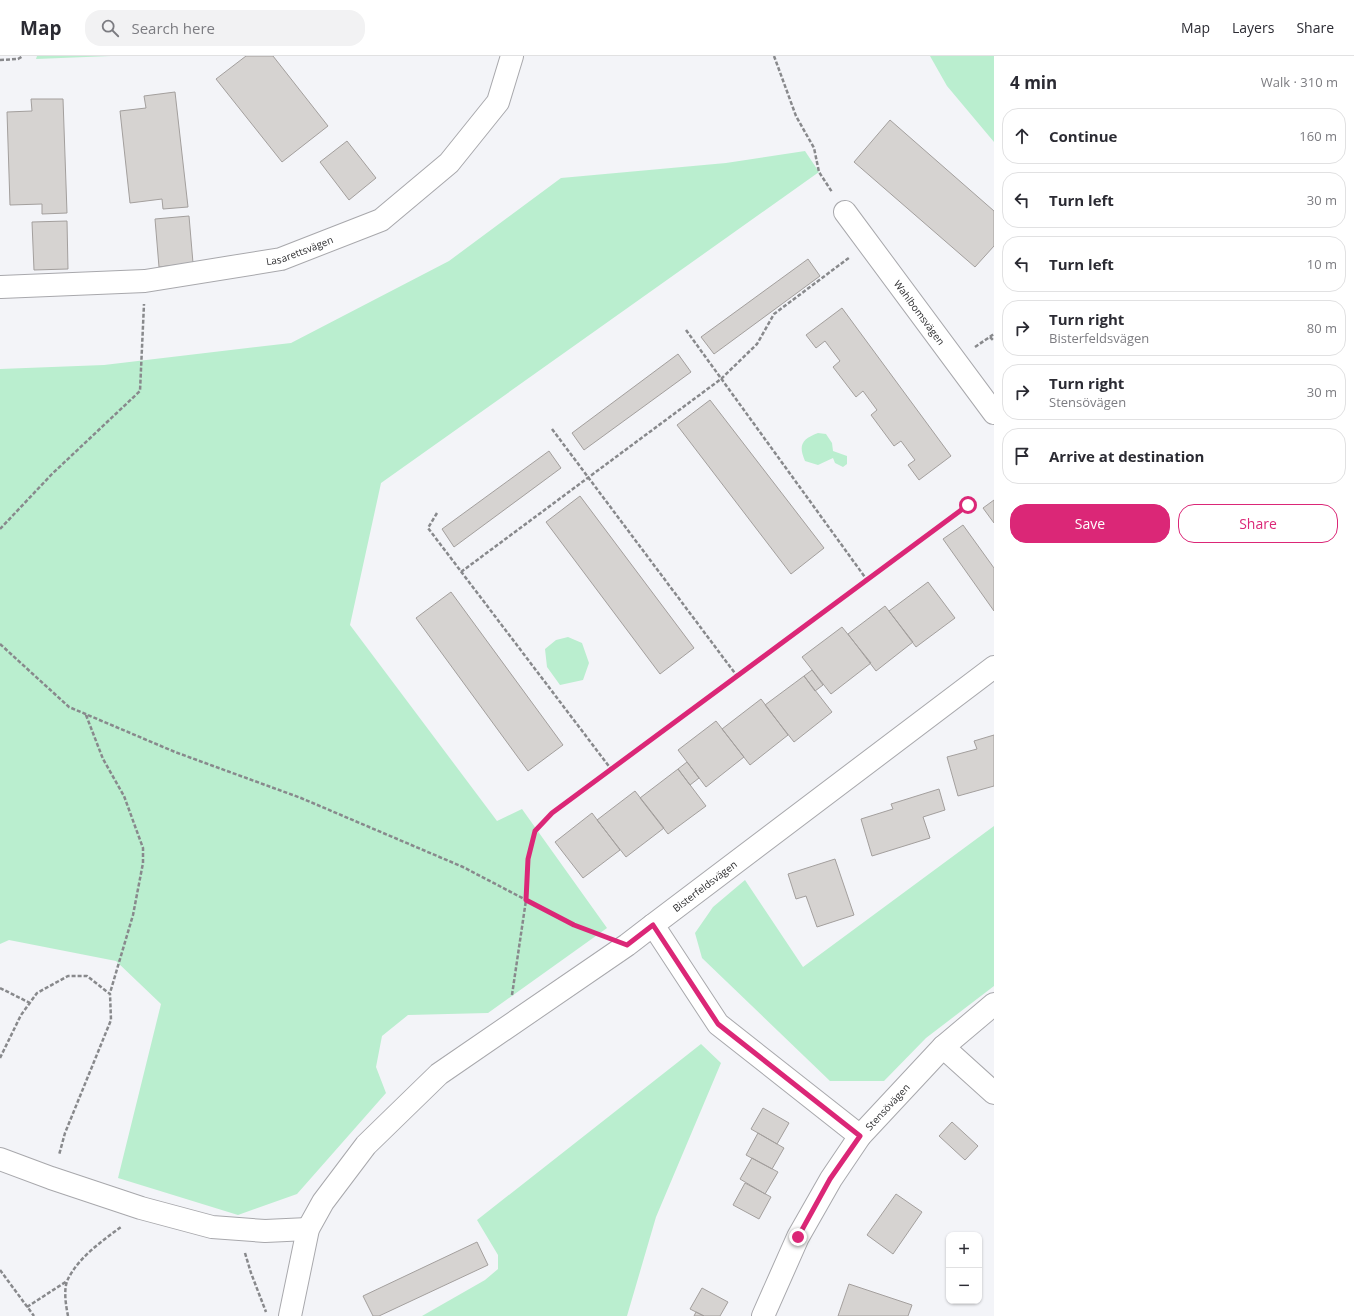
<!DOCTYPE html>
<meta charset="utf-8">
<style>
:root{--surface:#fff;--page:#f2f2f3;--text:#2b2b33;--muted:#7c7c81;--line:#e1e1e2;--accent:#db2777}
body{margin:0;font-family:"Open Sans",sans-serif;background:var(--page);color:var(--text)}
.controls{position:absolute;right:12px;bottom:12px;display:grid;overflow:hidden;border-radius:8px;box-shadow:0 1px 3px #0004}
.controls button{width:36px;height:36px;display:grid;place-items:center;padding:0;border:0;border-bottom:1px solid var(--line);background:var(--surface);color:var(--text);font:20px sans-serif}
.stop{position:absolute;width:12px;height:12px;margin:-9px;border:3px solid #db2777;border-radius:50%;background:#fff}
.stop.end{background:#db2777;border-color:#fff;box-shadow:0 1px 4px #0008}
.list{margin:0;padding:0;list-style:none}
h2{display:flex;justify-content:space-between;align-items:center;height:52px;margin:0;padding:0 16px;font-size:17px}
h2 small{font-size:13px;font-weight:400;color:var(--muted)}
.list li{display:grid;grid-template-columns:26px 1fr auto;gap:12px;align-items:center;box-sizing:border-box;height:56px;margin:0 8px 8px;padding:0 8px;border:1px solid var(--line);border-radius:16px}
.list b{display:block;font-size:15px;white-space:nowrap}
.list p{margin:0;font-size:13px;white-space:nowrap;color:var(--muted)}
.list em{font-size:13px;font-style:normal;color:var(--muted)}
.actions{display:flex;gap:8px;padding:12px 16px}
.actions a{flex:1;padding:9px 0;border:1px solid var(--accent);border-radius:16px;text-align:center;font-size:14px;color:var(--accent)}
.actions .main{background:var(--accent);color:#fff}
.icon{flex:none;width:22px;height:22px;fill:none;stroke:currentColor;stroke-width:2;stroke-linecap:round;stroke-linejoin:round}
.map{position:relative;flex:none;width:994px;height:1260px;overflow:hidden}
header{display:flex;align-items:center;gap:24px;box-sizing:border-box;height:56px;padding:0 20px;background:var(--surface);border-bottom:1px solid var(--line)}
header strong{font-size:19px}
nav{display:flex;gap:22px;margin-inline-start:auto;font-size:14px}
.search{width:280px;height:36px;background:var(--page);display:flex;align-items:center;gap:10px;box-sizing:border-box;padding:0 14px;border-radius:16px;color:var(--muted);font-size:15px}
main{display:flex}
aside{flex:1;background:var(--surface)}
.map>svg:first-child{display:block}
.green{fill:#baeecf}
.building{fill:#d6d3d1;stroke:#a39f9d}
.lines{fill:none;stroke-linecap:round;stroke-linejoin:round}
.minor-casing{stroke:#a8a8ac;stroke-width:24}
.tertiary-casing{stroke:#a8a8ac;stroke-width:24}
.path{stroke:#88898c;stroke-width:2.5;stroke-dasharray:4 2;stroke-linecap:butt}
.minor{stroke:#fff;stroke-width:22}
.tertiary{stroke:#fff;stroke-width:22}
.route{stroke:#db2777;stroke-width:5}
.labels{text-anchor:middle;stroke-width:3;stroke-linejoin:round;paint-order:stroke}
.street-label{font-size:10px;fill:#2d2d2f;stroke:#fff}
</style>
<header>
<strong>Map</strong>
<div class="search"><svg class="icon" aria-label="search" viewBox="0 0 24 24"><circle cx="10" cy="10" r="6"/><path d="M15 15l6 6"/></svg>Search here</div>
<nav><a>Map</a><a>Layers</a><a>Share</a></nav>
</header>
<main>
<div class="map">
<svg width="994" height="1260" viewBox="0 0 994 1260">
<rect width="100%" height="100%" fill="#f3f4f8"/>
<!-- green -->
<path class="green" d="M37 0H111L36 3Z
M930 0H994V86L947 30Z
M805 95 819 116 381 427 350 569 497 765 522 753 607 872 488 957 408 959 382 980 376 1011 386 1037 297 1138 238 1159 118 1122 161 948 116 905 9 884 0 888V313L104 309 291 287 449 205 561 122 726 107Z
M818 377 826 378 832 387 833 395 847 400V408L843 411 835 407 833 402 818 409 805 405C798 389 802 383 818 377Z
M568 581 582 587 589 607 583 624 560 629 547 611 545 593 556 584Z
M994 770V930L926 982 884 1025H830L702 902 695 877 713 851 745 824 803 911Z
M701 988 721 1007 656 1161 627 1260H422L485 1224 498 1213V1199L477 1164Z"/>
<!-- building -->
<path class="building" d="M246 0H273L328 70 282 106 216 23Z
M175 36 188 151 163 153 162 143 130 147 120 55 146 52 144 40Z
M31 43H63L67 157 42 158V148L10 149 7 56 32 55Z
M890 64 994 155V190L975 211 854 106Z
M347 85 376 122 349 144 320 106Z
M189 160 193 207 159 211 155 163Z
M67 165 68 213 34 214 32 166Z
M808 203 820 220 714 298 701 281Z
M842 252 951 400 919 424 908 409 915 404 901 385 894 390 871 359 877 354 863 335 856 341 833 311 840 305 825 285 816 292 806 279Z
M678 298 691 316 584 394 572 377Z
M710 344 824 492 791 518 677 369Z
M549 395 561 412 454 491 442 473Z
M580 440 694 592 660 618 546 466Z
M994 444V467L983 452Z
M963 469 994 512V555L943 483Z
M928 526 955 562 916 591 889 555Z
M451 536 563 689 528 715 416 562Z
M885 550 913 586 876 615 848 578Z
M842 571 871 607 831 638 802 601Z
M812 614 823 629 815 635 804 620Z
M804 620 832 656 794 686 765 649Z
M761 643 788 679 750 709 722 673Z
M716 665 744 701 706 731 678 694Z
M994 679V730L958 740 947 701 977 693 974 685Z
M687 706 699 722 690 729 678 713Z
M678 713 706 750 668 778 640 742Z
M939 733 945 754 923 761 930 782 872 800 861 763 893 753 891 748Z
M635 735 664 772 626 801 597 764Z
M592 757 620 794 583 822 555 786Z
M835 803 854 859 817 871 806 840 796 843 788 818Z
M763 1052 789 1067 777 1088 751 1073Z
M952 1066 978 1090 965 1104 939 1080Z
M758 1077 784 1092 772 1113 746 1099Z
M752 1102 778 1116 765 1138 740 1123Z
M745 1127 771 1141 759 1163 733 1149Z
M896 1138 922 1156 893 1198 867 1179Z
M477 1186 488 1209 379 1260H373L363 1240Z
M849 1228 912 1249 908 1260H838Z
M702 1232 728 1246 720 1260H704L690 1253Z
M696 1256 704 1260H694Z"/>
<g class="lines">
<defs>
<g id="minor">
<path id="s1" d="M845 156 994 357"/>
<path id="s2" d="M1 231 145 225 281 203 381 164 449 107 498 46 512 0"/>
<path d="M943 991 994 1037"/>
<path id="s3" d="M860 1080 718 968 653 869 994 611"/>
<path d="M0 1103 51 1122 141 1152 212 1171 265 1175 308 1173"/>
<path d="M290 1260 308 1173 323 1146 366 1089 439 1018 627 889 653 869"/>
</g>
<g id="tertiary">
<path id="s4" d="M763 1260 798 1181 831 1123 860 1080 943 991 994 948"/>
</g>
</defs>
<!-- minor casing -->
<use href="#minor" class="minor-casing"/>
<!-- tertiary casing -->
<use href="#tertiary" class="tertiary-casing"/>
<!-- path -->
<path class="path" d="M774 0 796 60 814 92 819 116 832 136
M0 4 18 3 23 0
M686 274 867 524
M990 281 994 285
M975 291 994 278
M552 373 737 620
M437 457 428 472 611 713
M0 473 52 418 140 335 144 248
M461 516 721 323 757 288 774 258 850 201
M0 588 69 651 175 696 301 742 463 811 574 869 600 879
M86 659 103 703 124 740 143 792V807L133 859 110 937
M0 932 30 947
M512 939 526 844 528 803 535 775 552 757 968 449
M0 1002 21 959 37 937 68 920H87L110 938 111 964 65 1077 59 1099
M245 1197 251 1217 266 1256
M0 1214 34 1260
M27 1251 67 1225
M68 1260C66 1250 63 1233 68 1223 79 1201 102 1185 121 1171"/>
<!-- minor -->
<use href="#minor" class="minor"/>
<!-- tertiary -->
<use href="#tertiary" class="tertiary"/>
</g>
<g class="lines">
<!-- route -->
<path class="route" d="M798 1181 830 1123 860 1080 718 968 653 869 627 889 574 869 526 844 528 803 535 775 552 757 968 449"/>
</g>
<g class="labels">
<!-- street labels -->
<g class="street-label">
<text dy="4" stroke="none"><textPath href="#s2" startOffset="302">Lasarettsvägen</textPath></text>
<text dy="4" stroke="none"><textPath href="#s1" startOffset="125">Wahlbomsvägen</textPath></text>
<text dy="4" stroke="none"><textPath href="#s3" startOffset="364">Bisterfeldsvägen</textPath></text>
<text dy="4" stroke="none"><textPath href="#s4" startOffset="245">Stensövägen</textPath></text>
</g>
</g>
</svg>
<div class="controls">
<button>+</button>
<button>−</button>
</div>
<div class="stop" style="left:968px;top:449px"></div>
<div class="stop end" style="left:798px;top:1181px"></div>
</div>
<aside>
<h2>4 min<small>Walk · 310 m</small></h2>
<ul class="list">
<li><svg class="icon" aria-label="ahead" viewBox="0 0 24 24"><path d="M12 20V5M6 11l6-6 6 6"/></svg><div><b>Continue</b></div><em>160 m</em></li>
<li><svg class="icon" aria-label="left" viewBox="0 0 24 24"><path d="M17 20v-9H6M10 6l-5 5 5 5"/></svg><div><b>Turn left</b></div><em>30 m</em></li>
<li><svg class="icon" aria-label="left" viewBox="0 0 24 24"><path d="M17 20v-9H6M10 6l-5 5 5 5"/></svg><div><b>Turn left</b></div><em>10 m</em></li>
<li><svg class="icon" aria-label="right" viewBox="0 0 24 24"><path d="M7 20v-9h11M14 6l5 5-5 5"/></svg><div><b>Turn right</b><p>Bisterfeldsvägen</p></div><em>80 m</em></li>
<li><svg class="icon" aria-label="right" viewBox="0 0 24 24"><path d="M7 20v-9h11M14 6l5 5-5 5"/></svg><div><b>Turn right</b><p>Stensövägen</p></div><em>30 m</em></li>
<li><svg class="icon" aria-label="arrive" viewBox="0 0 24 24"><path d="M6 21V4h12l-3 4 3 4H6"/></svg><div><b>Arrive at destination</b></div></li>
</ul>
<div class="actions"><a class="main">Save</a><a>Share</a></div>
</aside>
</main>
